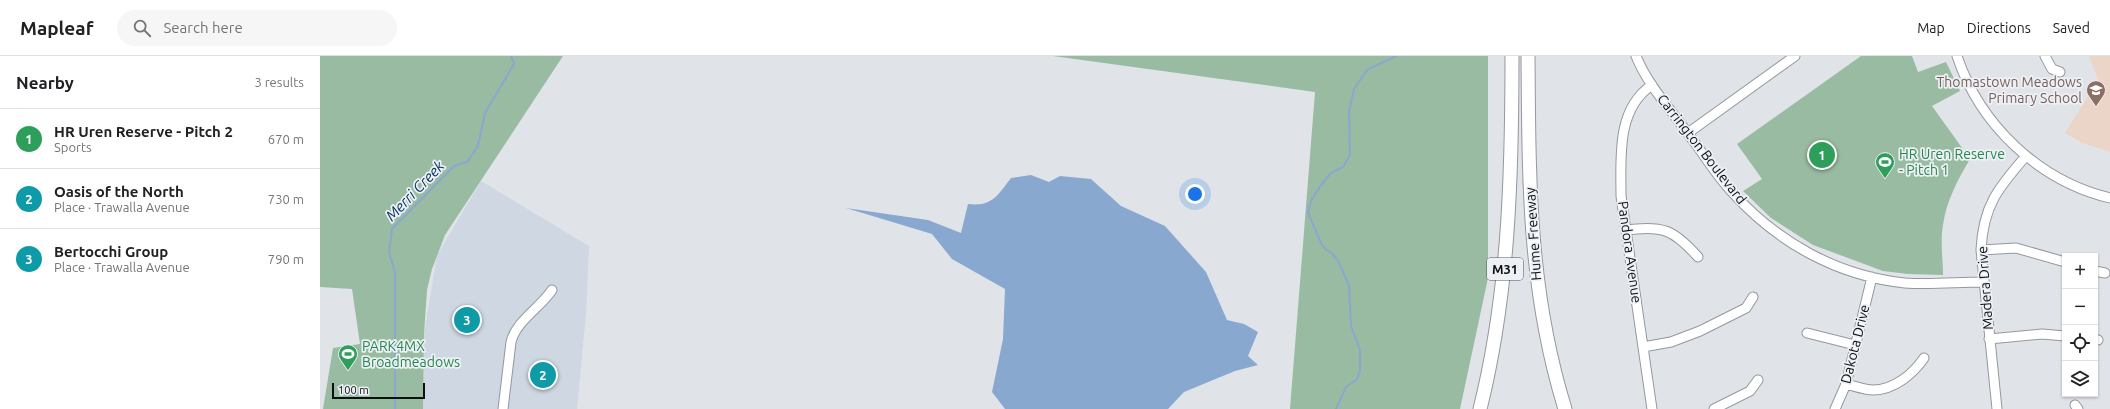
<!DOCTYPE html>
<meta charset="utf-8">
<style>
:root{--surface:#fff;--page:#f6f6f6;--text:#202124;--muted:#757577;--line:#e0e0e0;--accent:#d93025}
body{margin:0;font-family:Ubuntu,sans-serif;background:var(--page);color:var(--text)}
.controls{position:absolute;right:12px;bottom:12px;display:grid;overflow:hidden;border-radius:0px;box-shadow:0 1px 3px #0004}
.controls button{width:36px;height:36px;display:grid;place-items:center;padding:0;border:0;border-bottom:1px solid var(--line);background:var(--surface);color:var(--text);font:20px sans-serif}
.scale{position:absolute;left:12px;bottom:10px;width:93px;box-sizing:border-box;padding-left:4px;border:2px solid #0e0f11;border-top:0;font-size:11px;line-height:14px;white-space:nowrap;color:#0e0f11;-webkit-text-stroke:3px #edf1f6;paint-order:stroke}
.you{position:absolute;left:875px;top:138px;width:14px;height:14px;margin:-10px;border:3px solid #fff;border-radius:50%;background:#1a73e8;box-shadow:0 0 0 6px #1a73e833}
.badge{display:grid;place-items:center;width:26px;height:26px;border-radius:50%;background:var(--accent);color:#fff;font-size:13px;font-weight:700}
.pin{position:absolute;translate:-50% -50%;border:2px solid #fff;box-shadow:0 1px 4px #0006}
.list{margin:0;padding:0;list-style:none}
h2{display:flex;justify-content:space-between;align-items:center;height:52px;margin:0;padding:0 16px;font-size:17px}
h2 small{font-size:13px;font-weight:400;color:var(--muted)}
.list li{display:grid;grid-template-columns:26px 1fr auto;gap:12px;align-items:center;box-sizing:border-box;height:60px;padding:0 16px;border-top:1px solid var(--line)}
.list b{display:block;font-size:15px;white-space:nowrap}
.list p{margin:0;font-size:13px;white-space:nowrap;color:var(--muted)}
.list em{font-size:13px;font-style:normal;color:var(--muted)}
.icon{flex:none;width:22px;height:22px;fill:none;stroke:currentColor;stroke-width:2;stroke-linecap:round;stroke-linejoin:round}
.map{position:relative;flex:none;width:1790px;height:353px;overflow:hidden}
header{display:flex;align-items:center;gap:24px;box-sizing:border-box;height:56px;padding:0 20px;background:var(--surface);border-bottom:1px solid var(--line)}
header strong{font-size:19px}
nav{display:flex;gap:22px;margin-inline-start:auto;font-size:14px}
.search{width:280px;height:36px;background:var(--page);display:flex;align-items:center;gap:10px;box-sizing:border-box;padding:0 14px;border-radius:22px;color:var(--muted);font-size:15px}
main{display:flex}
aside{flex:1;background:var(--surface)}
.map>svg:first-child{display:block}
.built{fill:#ced7e2}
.education{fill:#ebd5c9}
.green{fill:#99bba1}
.water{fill:#89a8d0}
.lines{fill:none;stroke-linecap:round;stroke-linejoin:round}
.stream{stroke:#89a8d0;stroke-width:2}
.minor-casing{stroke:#94989d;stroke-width:11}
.highway-casing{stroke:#94989d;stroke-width:15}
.minor{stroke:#fff;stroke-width:9}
.highway{stroke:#fff;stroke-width:13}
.labels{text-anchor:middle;stroke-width:3.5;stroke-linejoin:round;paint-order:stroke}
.shield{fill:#edf1f6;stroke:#515356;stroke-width:1}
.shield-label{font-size:13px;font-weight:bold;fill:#0e0f11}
.education-label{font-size:14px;fill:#785e54;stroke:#edf1f6;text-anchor:end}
.street-label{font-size:14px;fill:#0e0f11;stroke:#edf1f6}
.leisure-label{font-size:14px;fill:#27864d;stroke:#edf1f6;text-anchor:start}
.water-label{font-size:15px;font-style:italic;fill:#073364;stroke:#edf1f6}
</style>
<header>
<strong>Mapleaf</strong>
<div class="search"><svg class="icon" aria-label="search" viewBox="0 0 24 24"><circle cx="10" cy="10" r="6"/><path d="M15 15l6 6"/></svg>Search here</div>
<nav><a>Map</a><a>Directions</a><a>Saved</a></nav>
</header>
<main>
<aside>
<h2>Nearby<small>3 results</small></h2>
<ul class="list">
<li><span class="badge" style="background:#2e9e5b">1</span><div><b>HR Uren Reserve - Pitch 2</b><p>Sports</p></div><em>670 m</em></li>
<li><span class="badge" style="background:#0f9aa8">2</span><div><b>Oasis of the North</b><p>Place · Trawalla Avenue</p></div><em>730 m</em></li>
<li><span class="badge" style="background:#0f9aa8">3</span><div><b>Bertocchi Group</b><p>Place · Trawalla Avenue</p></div><em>790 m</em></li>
</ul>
</aside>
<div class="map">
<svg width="1790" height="353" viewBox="0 0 1790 353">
<rect width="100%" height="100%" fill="#e0e4e9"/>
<!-- built -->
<path class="built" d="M161 125 269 190 266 258 257 353H103L104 278 117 199Z"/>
<!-- education -->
<path class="education" d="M1769 0H1790V96L1762 87 1745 77 1778 24Z"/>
<!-- green -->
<path class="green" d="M0 0H243L125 179 112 213 107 234 104 278 103 353H3L13 292 40 288 32 233 0 231Z
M733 0H1168V222L1140 353H970L995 36Z
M1541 0H1592L1598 16 1626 6 1640 35 1612 50 1650 103C1638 123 1626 146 1623 169 1620 185 1623 203 1623 219L1588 218 1563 215 1493 189 1451 162 1423 135 1442 123 1417 88Z"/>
<!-- water -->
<path class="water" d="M711 119 729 126 740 120 771 123 801 150 845 170 886 216 907 264 924 268 938 276 928 300 938 309 915 315 864 336 848 353H685L672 336 683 283 685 233 632 203 612 178 526 152 608 164 641 177 648 148C672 151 677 140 691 122Z"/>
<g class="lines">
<!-- stream -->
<path class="stream" d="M75 353V216L69 196 72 173 134 110 147 106 158 90 165 57 194 8 191 0
M1016 353 1026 331 1037 323 1040 315V294L1031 270 1029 229 1018 205 1012 197 1005 193 1001 187 988 157 991 145 1001 129 1011 117 1023 111 1030 99 1029 56 1034 33 1047 14 1076 0"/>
<defs>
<path id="minor" d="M1316 0C1328 30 1353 56 1372 83 1385 100 1397 120 1412 136 1457 186 1517 220 1585 227 1610 229 1638 226 1663 226
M1637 0C1660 69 1719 125 1790 142
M1725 0 1732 13 1740 16
M1332 29C1296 53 1301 102 1301 140L1332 353
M1368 77 1475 0
M1306 174C1343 169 1354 174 1378 201
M1661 194 1696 192 1745 206
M1775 215 1785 217
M1487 277 1535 289
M1669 283 1722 278 1745 280
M1775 283 1778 284
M1323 291 1351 286 1380 275 1426 252 1433 241
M1526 328C1534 330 1545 334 1553 334 1574 334 1593 318 1604 302
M1755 349 1758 353
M183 353 191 286C196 265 220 252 232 234
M1394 353 1430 335 1438 324
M1515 353 1526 328 1552 221
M1677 353 1661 194C1663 150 1678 132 1706 100"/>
<path id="highway" d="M1208 0C1209 124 1208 233 1245 353
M1160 353C1189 237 1192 119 1192 0"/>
</defs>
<!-- minor casing -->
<use href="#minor" class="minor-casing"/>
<!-- highway casing -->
<use href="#highway" class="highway-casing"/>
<!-- minor -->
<use href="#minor" class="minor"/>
<!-- highway -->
<use href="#highway" class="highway"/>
</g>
<!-- icons -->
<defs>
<symbol id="school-pin" viewBox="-11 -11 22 30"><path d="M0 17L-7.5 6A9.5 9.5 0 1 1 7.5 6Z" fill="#8d6e63" stroke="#edf1f6"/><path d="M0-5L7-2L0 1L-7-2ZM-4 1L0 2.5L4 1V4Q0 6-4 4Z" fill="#fff"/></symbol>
<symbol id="stadium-pin" viewBox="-11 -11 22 30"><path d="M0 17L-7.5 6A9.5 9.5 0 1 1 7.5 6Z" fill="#2e9e5b" stroke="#edf1f6"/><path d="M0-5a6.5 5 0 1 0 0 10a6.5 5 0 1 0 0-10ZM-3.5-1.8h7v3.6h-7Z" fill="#fff"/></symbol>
</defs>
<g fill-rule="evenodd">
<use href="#school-pin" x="1765" y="23" width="22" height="30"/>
<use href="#stadium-pin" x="1554" y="95" width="22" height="30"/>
<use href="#stadium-pin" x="17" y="287" width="22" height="30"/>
</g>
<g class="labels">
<!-- shield labels -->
<rect class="shield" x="1167" y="202" width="36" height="22" rx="3"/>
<g class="shield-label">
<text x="1185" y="218">M31</text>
</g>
<!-- education labels -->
<g class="education-label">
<text x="1762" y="31">Thomastown Meadows<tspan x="1762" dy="16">Primary School</tspan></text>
</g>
<!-- street labels -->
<g class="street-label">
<text transform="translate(1382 93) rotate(52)" y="5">Carrington Boulevard</text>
<text transform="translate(1213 178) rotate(-94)" y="5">Hume Freeway</text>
<text transform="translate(1310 196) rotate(82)" y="5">Pandora Avenue</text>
<text transform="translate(1665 232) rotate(-94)" y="5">Madera Drive</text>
<text transform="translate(1535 288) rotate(-76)" y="5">Dakota Drive</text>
</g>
<!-- leisure labels -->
<g class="leisure-label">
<text x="1579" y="103">HR Uren Reserve<tspan x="1579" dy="16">- Pitch 1</tspan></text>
<text x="42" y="295">PARK4MX<tspan x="42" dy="16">Broadmeadows</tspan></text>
</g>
<!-- water labels -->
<g class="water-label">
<text transform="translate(95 135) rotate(-46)" y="5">Merri Creek</text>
</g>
</g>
</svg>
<div class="controls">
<button>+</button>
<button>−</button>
<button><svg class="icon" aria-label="locate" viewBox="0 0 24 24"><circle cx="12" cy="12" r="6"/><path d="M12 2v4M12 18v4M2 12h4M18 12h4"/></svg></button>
<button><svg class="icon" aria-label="layers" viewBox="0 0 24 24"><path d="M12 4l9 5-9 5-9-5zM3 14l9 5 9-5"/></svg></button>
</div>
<div class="scale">100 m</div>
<div class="you"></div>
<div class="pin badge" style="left:1502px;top:99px;background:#2e9e5b">1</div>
<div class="pin badge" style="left:223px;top:319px;background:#0f9aa8">2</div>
<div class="pin badge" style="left:147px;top:264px;background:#0f9aa8">3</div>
</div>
</main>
